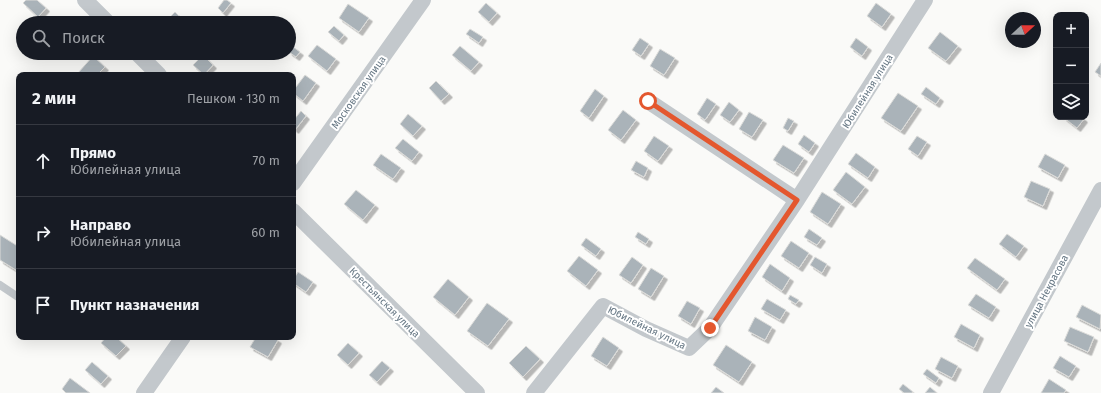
<!DOCTYPE html>
<html lang="ru">
<meta charset="utf-8">
<style>
:root{--surface:#171b24;--page:#20242c;--text:#f1f3f6;--muted:#9ea1a6;--line:#363941}
body{margin:0;font-family:"Fira Sans",sans-serif;background:var(--page);color:var(--text)}
.controls{position:absolute;right:12px;top:12px;display:grid;overflow:hidden;border-radius:8px;box-shadow:0 4px 16px #0002}
.controls button{width:36px;height:36px;display:grid;place-items:center;padding:0;border:0;border-bottom:1px solid var(--line);background:var(--surface);color:var(--text);font:20px sans-serif}
.compass{position:absolute;left:1005px;top:12px;width:36px;height:36px;border-radius:50%;background:var(--surface);box-shadow:0 4px 16px #0002;rotate:69deg}
.stop{position:absolute;width:12px;height:12px;margin:-9px;border:3px solid #e4572e;border-radius:50%;background:#fff}
.stop.end{background:#e4572e;border-color:#fff;box-shadow:0 1px 4px #0008}
.list{margin:0;padding:0;list-style:none}
h2{display:flex;justify-content:space-between;align-items:center;height:52px;margin:0;padding:0 16px;font-size:17px}
h2 small{font-size:13px;font-weight:400;color:var(--muted)}
.list li{display:grid;grid-template-columns:26px 1fr auto;gap:12px;align-items:center;box-sizing:border-box;height:72px;padding:0 16px;border-top:1px solid var(--line)}
.list b{display:block;font-size:15px;white-space:nowrap}
.list p{margin:0;font-size:13px;white-space:nowrap;color:var(--muted)}
.list em{font-size:13px;font-style:normal;color:var(--muted)}
.icon{flex:none;width:22px;height:22px;fill:none;stroke:currentColor;stroke-width:2;stroke-linecap:round;stroke-linejoin:round}
.map{position:relative;flex:none;width:1101px;height:393px;overflow:hidden}
.search{position:absolute;background:var(--surface);box-shadow:0 4px 16px #0002;left:16px;top:16px;width:280px;height:44px;display:flex;align-items:center;gap:10px;box-sizing:border-box;padding:0 14px;border-radius:22px;color:var(--muted);font-size:15px}
.panel{position:absolute;background:var(--surface);box-shadow:0 4px 16px #0002;left:16px;top:72px;width:280px;height:268px;border-radius:8px}
.map>svg:first-child{display:block}
.building{fill:#aab3b9;stroke:#dcdcda;filter:url(#shadow)}
.lines{fill:none;stroke-linecap:round;stroke-linejoin:round}
.service{stroke:#c3c8cc;stroke-width:8}
.minor{stroke:#c3c8cc;stroke-width:16}
.route{stroke:#e4572e;stroke-width:5}
.labels{text-anchor:middle;stroke-width:4;stroke-linejoin:round;paint-order:stroke}
.street-label{font-size:10px;fill:#657683;stroke:#fff}
</style>
<div class="map">
<svg width="1101" height="393" viewBox="0 0 1101 393">
<defs>
<filter id="shadow"><feDropShadow dx="3.5" dy="3.5" stdDeviation="0" flood-color="#0004"/></filter>
</defs>
<rect width="100%" height="100%" fill="#fafaf8"/>
<!-- building -->
<path class="building" d="M26 0H37L46 8 38 17 23 3Z
M224 0H227L231 3 223 13 218 8Z
M486 3 497 13 489 22 478 12Z
M876 3 891 14 882 27 867 16Z
M348 4 369 18 359 32 339 18Z
M175 12 186 23H164Z
M334 26 344 35 339 41 328 32Z
M470 29 483 37 479 43 466 34Z
M940 32 958 46 946 61 928 48Z
M640 38 649 44 641 56 632 50Z
M856 38 868 47 862 56 850 47Z
M289 44 300 52 296 57 289 52Z
M317 45 336 59 327 71 308 56Z
M460 46 479 62 471 71 452 55Z
M660 49 675 58 664 75 650 66Z
M203 55 213 65 204 75 193 65Z
M93 56 105 67 97 75H80L78 73Z
M1101 63V76L1095 72Z
M305 75 316 83 303 101 293 93V91Z
M436 81 449 94 441 101 429 88Z
M926 87 940 98 936 104 921 94Z
M595 89 604 96 589 118 580 111Z
M898 93 918 106 901 131 881 118Z
M707 98 716 104 705 120 697 114Z
M729 102 739 110 730 122 720 115Z
M623 110 636 120 621 140 608 130Z
M301 111 306 116 295 130 293 128V121Z
M749 112 763 120 752 137 739 129Z
M408 114 422 126 413 136 400 124Z
M1063 117H1082L1084 119 1077 128Z
M788 118 794 121 788 131 783 128Z
M804 135 815 143 809 152 798 144Z
M654 136 669 146 658 161 644 151Z
M917 136 927 142 918 156 908 149Z
M403 139 419 152 412 161 395 148Z
M783 145 804 158 794 173 773 160Z
M856 153 875 167 868 178 848 164Z
M381 154 401 168 393 179 373 165Z
M1045 154 1065 165 1058 178 1038 167Z
M636 161 648 168 644 177 631 170Z
M846 172 865 187 852 204 833 190Z
M1031 181 1050 189 1043 206 1024 197Z
M356 190 375 205 363 220 344 204Z
M822 192 841 204 828 224 810 212Z
M809 229 822 238 817 245 804 237Z
M638 232 649 239 646 244 635 237Z
M1007 234 1024 246 1016 257 999 244Z
M0 235 19 247V265L16 270 0 260Z
M586 238 601 249 596 256 581 245Z
M791 241 809 253 799 268 781 256Z
M579 256 598 270 586 286 567 271Z
M632 257 643 265 631 283 619 275Z
M815 257 827 264 822 273 810 265Z
M975 258 1005 279 997 290 967 268Z
M770 264 790 278 782 291 762 277Z
M651 268 664 276 651 297 638 289Z
M298 272 313 282 306 292 293 283V280Z
M448 279 469 297 455 315 433 297Z
M976 294 996 307 989 318 968 305Z
M790 295 799 300 796 304 788 299Z
M767 299 786 310 780 320 761 309Z
M687 301 700 308 691 324 678 316Z
M487 303 509 319 488 346 467 331Z
M1082 305 1101 315 1100 329 1076 317Z
M755 317 772 327 765 340 748 331Z
M961 324 980 335 974 348 954 337Z
M1070 327 1094 337 1088 352 1064 341Z
M106 337H116L126 346 116 356 101 343Z
M256 337H273L278 340 268 357 250 347Z
M603 337 619 348 607 366 591 356Z
M348 343 359 353 348 365 337 355Z
M726 345 752 362 739 382 713 365Z
M526 346 540 359 523 377 509 363Z
M1060 356 1076 366 1069 377 1053 368Z
M941 357 958 366 952 378 935 369Z
M382 361 390 368 377 382 369 375Z
M92 362 108 376 101 384 85 370Z
M927 369 939 378 936 383 923 374Z
M70 378 90 393H66L62 389Z
M1049 379 1066 390 1064 393H1041Z
M903 384 913 392 912 393H904L899 389Z
M716 387 724 393H711Z
M930 387 937 393H925Z"/>
<g class="lines">
<!-- service -->
<path class="service" d="M0 285 18 297"/>
<!-- minor -->
<path class="minor" d="M85 0 108 23
M137 53 159 75
M648 101 797 200
M293 183 423 0
M293 211 477 393
M144 393 183 337
M534 393 603 306 646 329 689 348 710 328 797 200 925 0
M991 393 1101 190"/>
</g>
<g class="lines">
<!-- route -->
<path class="route" d="M648 101 797 200 710 328"/>
</g>
<g class="labels">
<!-- street labels -->
<g class="street-label">
<text transform="translate(867 91) rotate(-58)" y="4">Юбилейная улица</text>
<text transform="translate(358 92) rotate(-55)" y="4">Московская улица</text>
<text transform="translate(1046 291) rotate(-62)" y="4">улица Некрасова</text>
<text transform="translate(385 302) rotate(45)" y="4">Крестьянская улица</text>
<text transform="translate(647 327) rotate(26)" y="4">Юбилейная улица</text>
</g>
</g>
</svg>
<div class="controls">
<button>+</button>
<button>−</button>
<button><svg class="icon" aria-label="layers" viewBox="0 0 24 24"><path d="M12 4l9 5-9 5-9-5zM3 14l9 5 9-5"/></svg></button>
</div>
<svg class="compass" viewBox="-18 -18 36 36"><path d="M0-13l5 13h-10z" fill="#e53935"/><path d="M0 13l5-13h-10z" fill="#9ea1a6"/></svg>
<div class="stop" style="left:648px;top:101px"></div>
<div class="stop end" style="left:710px;top:328px"></div>
<div class="search"><svg class="icon" aria-label="search" viewBox="0 0 24 24"><circle cx="10" cy="10" r="6"/><path d="M15 15l6 6"/></svg>Поиск</div>
<section class="panel">
<h2>2 мин<small>Пешком · 130 m</small></h2>
<ul class="list">
<li><svg class="icon" aria-label="ahead" viewBox="0 0 24 24"><path d="M12 20V5M6 11l6-6 6 6"/></svg><div><b>Прямо</b><p>Юбилейная улица</p></div><em>70 m</em></li>
<li><svg class="icon" aria-label="right" viewBox="0 0 24 24"><path d="M7 20v-9h11M14 6l5 5-5 5"/></svg><div><b>Направо</b><p>Юбилейная улица</p></div><em>60 m</em></li>
<li><svg class="icon" aria-label="arrive" viewBox="0 0 24 24"><path d="M6 21V4h12l-3 4 3 4H6"/></svg><div><b>Пункт назначения</b></div></li>
</ul>
</section>
</div>
